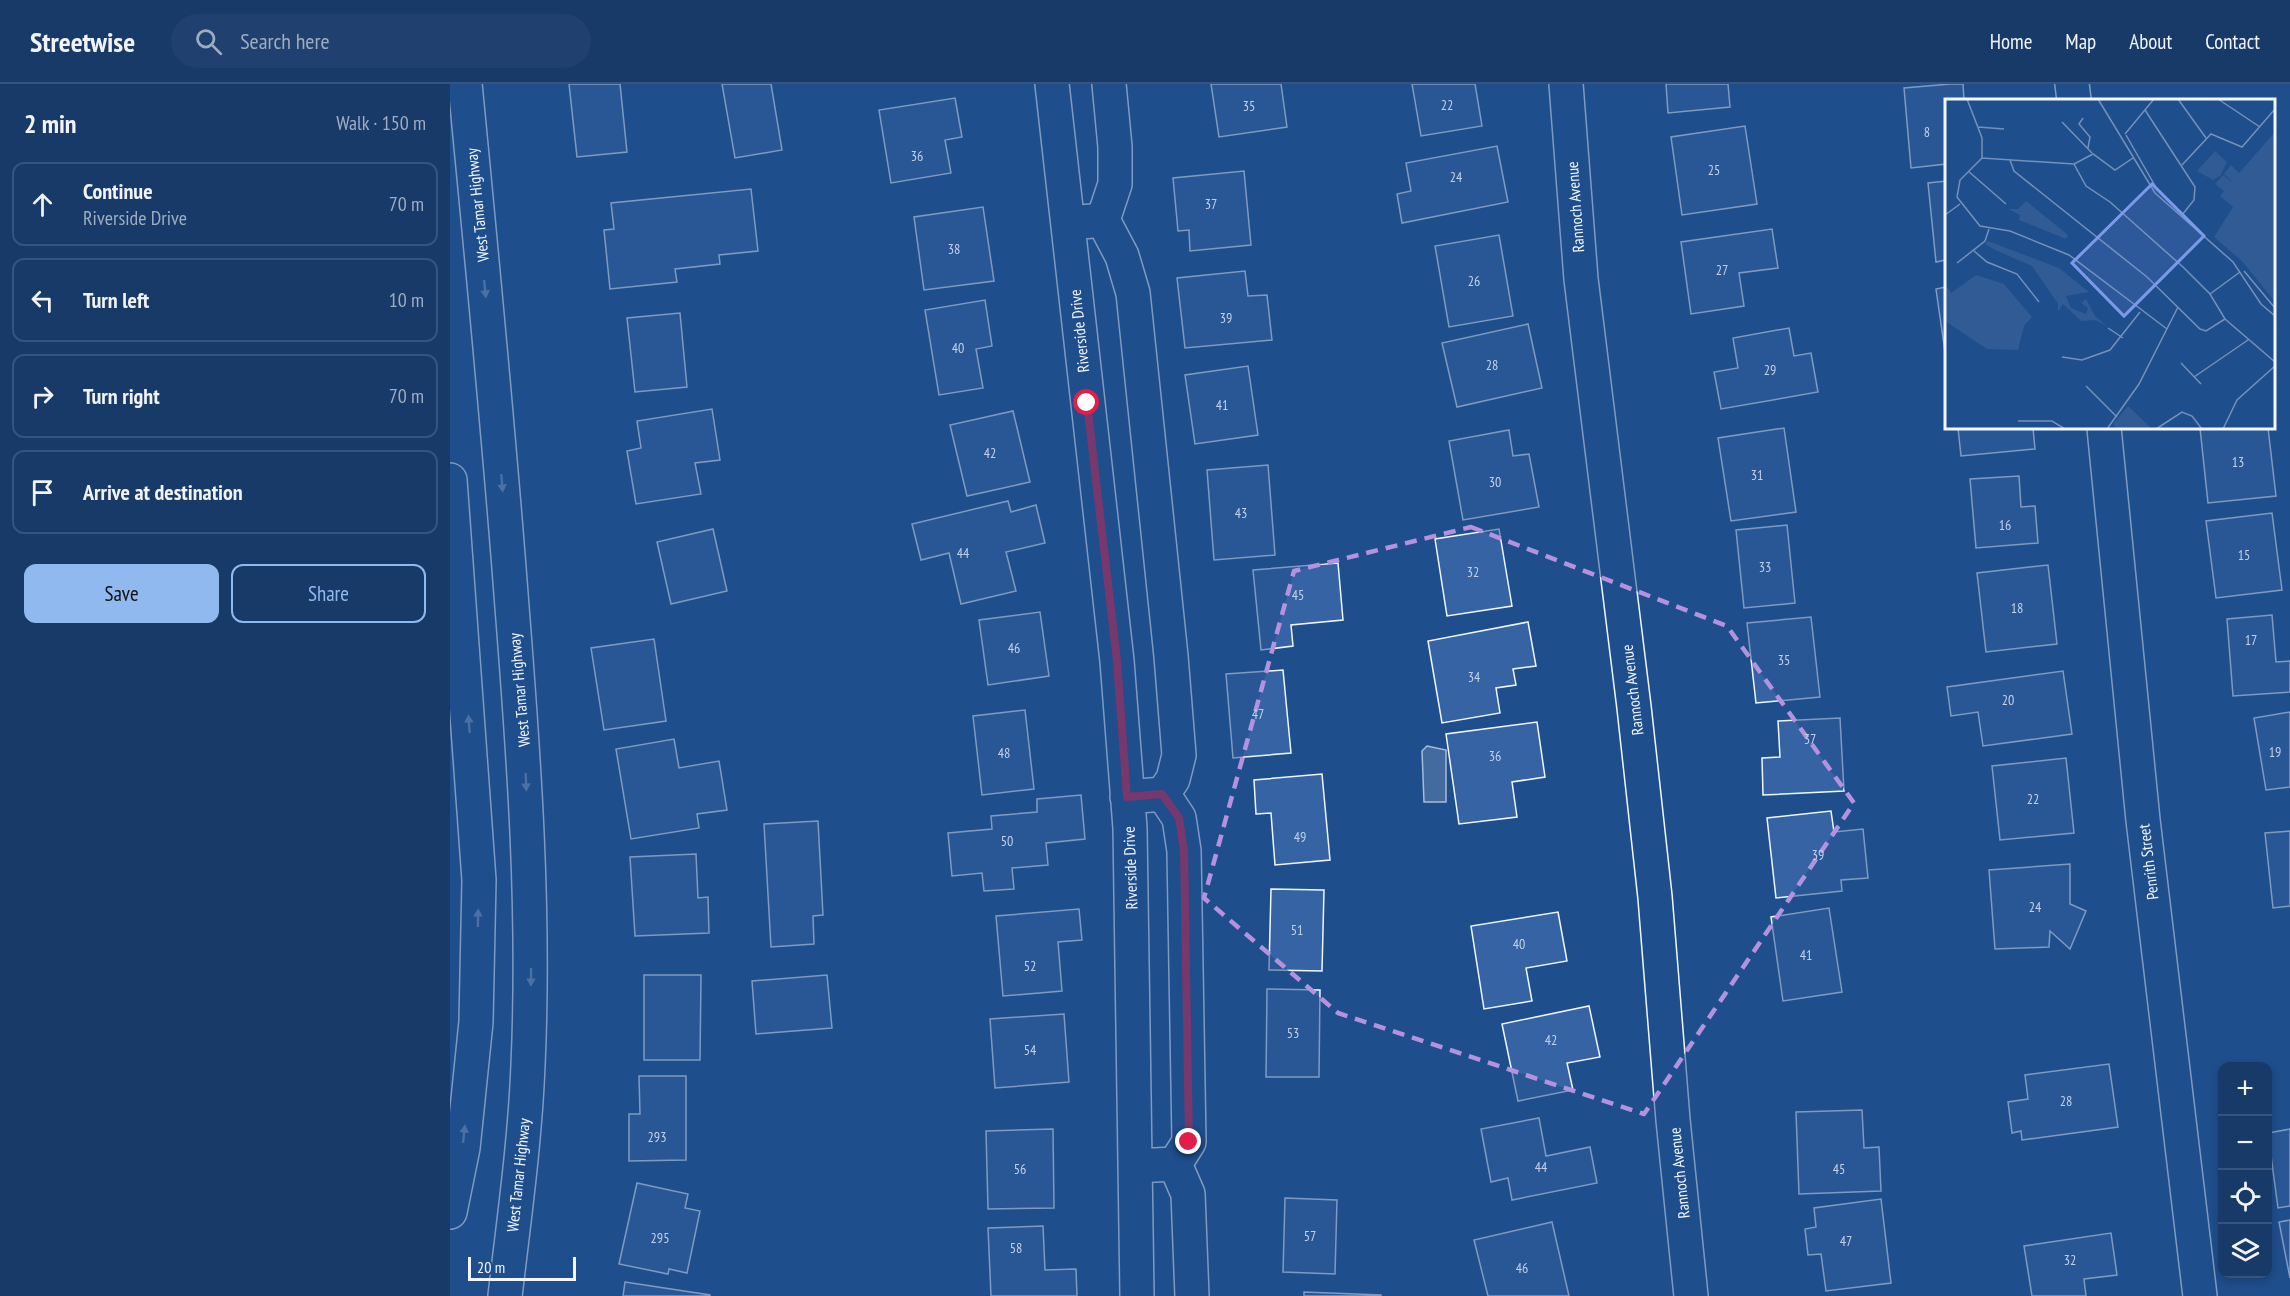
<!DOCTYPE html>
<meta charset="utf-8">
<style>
:root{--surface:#173a69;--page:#20416f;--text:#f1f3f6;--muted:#9eadc0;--line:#36547d;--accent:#90b9f0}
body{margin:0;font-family:"PT Sans Narrow",sans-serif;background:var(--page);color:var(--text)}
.controls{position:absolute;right:18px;bottom:18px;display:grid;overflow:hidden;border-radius:12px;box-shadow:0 3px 9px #0003}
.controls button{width:54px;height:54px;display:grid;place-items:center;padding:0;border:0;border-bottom:2px solid var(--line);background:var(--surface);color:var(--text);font:30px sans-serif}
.scale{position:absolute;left:18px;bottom:15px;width:108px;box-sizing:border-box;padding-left:6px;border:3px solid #f2f6ff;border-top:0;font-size:16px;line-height:21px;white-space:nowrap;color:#f2f6ff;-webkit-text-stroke:4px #1f4e8c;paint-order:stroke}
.stop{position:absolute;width:18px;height:18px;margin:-14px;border:4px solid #e11d48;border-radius:50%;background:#fff}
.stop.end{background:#e11d48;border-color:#fff;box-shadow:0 2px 6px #0008}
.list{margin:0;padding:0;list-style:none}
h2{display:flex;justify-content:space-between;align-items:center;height:78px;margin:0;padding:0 24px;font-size:26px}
h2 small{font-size:20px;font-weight:400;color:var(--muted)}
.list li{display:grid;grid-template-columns:39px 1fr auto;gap:18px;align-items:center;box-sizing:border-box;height:84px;margin:0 12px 12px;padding:0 12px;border:2px solid var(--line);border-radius:12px}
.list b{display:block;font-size:22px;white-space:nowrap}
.list p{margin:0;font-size:20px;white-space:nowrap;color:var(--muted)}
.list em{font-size:20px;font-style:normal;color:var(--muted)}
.actions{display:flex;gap:12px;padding:18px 24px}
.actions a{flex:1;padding:14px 0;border:2px solid var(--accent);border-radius:12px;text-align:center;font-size:21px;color:var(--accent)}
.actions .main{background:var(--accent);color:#111}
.icon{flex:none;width:33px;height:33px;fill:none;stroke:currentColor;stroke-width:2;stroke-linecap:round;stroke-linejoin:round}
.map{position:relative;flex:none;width:1840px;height:1212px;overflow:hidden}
header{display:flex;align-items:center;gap:36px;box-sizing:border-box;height:84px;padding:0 30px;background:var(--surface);border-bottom:2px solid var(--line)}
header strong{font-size:28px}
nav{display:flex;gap:33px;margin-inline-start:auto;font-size:21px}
.search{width:420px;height:54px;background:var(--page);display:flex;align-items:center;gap:15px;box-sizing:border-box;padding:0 21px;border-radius:33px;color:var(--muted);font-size:22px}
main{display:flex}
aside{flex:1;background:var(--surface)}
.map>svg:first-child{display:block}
.water{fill:#446ba0;stroke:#a8bbd7;stroke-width:1.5}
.building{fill:#3563a3;stroke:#f2f6ff;stroke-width:1.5}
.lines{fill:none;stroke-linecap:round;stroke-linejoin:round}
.minor-casing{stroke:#f2f6ff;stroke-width:36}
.highway-casing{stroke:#f2f6ff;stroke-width:36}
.minor{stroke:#1f4e8c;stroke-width:33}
.highway{stroke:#1f4e8c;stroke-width:33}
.oneway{fill:#7e9ac0}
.route{stroke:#e11d48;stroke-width:8}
.marked{fill:none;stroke:#b691df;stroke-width:4.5;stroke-dasharray:12 8;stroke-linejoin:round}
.labels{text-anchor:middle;stroke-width:4.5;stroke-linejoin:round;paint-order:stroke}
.number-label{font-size:14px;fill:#c3d1e8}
.street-label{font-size:16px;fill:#f2f6ff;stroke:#1f4e8c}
.inset-road{fill:none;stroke:#7391ba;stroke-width:1.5}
.view{fill:#7d9aea;fill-opacity:0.15;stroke:#7d9aea;stroke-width:3}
.inset-edge{fill:none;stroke:#f2f6ff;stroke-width:3}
</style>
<header>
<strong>Streetwise</strong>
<div class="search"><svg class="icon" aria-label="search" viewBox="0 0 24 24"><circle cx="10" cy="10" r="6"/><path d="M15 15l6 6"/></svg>Search here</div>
<nav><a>Home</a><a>Map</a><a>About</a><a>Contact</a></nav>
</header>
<main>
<aside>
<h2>2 min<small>Walk · 150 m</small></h2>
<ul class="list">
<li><svg class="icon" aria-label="ahead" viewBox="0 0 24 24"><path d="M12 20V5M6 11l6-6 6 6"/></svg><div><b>Continue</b><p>Riverside Drive</p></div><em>70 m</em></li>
<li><svg class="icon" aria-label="left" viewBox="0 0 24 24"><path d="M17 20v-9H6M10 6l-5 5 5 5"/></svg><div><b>Turn left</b></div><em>10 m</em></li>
<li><svg class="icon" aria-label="right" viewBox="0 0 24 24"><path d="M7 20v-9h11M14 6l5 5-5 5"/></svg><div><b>Turn right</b></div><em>70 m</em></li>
<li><svg class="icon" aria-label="arrive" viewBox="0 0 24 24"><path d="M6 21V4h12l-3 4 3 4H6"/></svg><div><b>Arrive at destination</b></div></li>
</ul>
<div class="actions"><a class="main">Save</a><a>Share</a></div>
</aside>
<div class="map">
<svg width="1840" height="1212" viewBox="0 0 1840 1212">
<rect width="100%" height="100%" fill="#1f4e8c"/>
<!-- water -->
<path class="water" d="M977 662 996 666V718H974L972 667Z"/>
<!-- building -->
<path class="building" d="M119 0H170L177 68 127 73Z
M272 0H321L332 66 285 74Z
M761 0H831L837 43 769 53Z
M962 0H1025L1032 42 971 52Z
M1216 0H1278L1280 23 1218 29Z
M1500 0H1513L1514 16H1496V80L1461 84 1454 4Z
M505 14 512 53 495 56 501 89 441 99 429 26Z
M1295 42 1307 120 1232 131 1221 53Z
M1047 62 1058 118 952 139 947 110 961 107 956 79Z
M794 87 801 161 740 167 739 146 728 147 723 94Z
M1496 97V176L1486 178 1478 99Z
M301 105 308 167 269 171 270 180 225 185 227 198 160 205 154 146 164 145 161 119Z
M533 123 544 197 474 206 464 133Z
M1322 145 1328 184 1289 189 1294 222 1241 230 1231 158Z
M1049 151 1063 232 999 243 985 162Z
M795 187 798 212 817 211 822 256 735 264 727 194Z
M1496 203V275L1486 205Z
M535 216 542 262 526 265 533 304 489 311 475 226Z
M230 229 237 303 185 308 177 234Z
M1078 240 1092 304 1007 323 992 259Z
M1339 244 1344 272 1361 269 1368 308 1271 325 1264 288 1288 284 1283 254Z
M798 282 808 351 745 360 735 291Z
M262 325 270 376 245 379 251 410 186 420 177 367 191 364 187 337Z
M563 327 580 398 517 412 500 341Z
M1334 344 1346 428 1281 437 1268 354Z
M1508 344H1583L1585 365 1511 372Z
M1750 344H1818L1826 412 1758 419Z
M1059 346 1063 372 1079 370 1089 423 1013 436 999 357Z
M818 381 825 471 764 476 757 386Z
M1569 392 1571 423 1585 422 1588 459 1526 464 1520 395Z
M558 417 561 428 586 421 595 459 556 468 566 507 511 520 499 469 471 476 462 440Z
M1822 429 1832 506 1766 514 1756 437Z
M1337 441 1345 519 1294 524 1286 446Z
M263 445 277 507 221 520 207 458Z
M1049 445 1062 522 997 532 985 455Z
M888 479 893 536 841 541 843 562 811 566 803 486Z
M1598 481 1607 560 1536 568 1527 489Z
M590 528 599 592 538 601 529 536Z
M1822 531 1826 578 1840 577V608L1783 612 1777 535Z
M1361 533 1370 613 1306 619 1297 539Z
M1078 538 1086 582 1063 585 1066 601 1046 604 1050 629 992 639 978 557Z
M204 555 216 637 154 646 141 564Z
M833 586 841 669 783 674 776 590Z
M1613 587 1622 650 1533 662 1528 628 1501 632 1497 603Z
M575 626 584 705 532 711 523 632Z
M1840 628V703L1816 706 1804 634Z
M1390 634 1394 707 1313 711 1312 674 1330 673 1328 637Z
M1087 638 1095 693 1062 698 1067 733 1009 740 996 650Z
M224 655 229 684 269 677 277 726 247 730 249 744 181 755 166 665Z
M1616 674 1624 749 1550 756 1542 682Z
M872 690 880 776 825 781 821 729 806 730 804 696Z
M631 711 635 755 596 759 598 781 562 784 564 805 534 807 532 789 502 792 498 749 542 745 541 732 587 728V715Z
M1381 727 1384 748 1413 745 1418 794 1391 796 1392 807 1326 814 1317 734Z
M368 737 373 831 363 832 364 860 321 863 314 740Z
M1840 747V822L1823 824 1815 749Z
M246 770 248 814 258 813 259 849 185 852 180 773Z
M1620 780V820L1636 827 1620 865 1600 847 1599 863 1545 865 1539 786Z
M821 805 874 806 872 887 819 886Z
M1379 824 1392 908 1333 917 1321 833Z
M629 825 632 856 608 858 612 907 553 912 546 832Z
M1108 828 1117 877 1076 884 1082 917 1034 925 1021 842Z
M194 891H251L250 976H194Z
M377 891 382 944 306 950 302 897Z
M817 905 870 906 869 993H816Z
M1139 922 1150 973 1117 979 1123 1006 1068 1017 1052 940Z
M614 930 619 998 545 1004 540 935Z
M1659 980 1668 1043 1572 1056 1571 1047 1562 1049 1558 1018 1578 1015 1575 991Z
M189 992H236V1076L179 1077V1030H190Z
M1412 1026 1414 1064 1429 1063 1431 1107 1349 1110 1346 1028Z
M1089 1034 1096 1072 1140 1063 1147 1099 1062 1116 1058 1094 1041 1098 1031 1045Z
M603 1045 604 1124 538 1125 536 1047Z
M1840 1045V1122L1828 1124 1818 1049Z
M187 1099 238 1110 235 1124 250 1127 237 1189 219 1185 218 1190 169 1180Z
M835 1114 887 1116 885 1190 833 1188Z
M1431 1115 1441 1199 1376 1207 1371 1170 1358 1171 1355 1145 1366 1143 1364 1124Z
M1840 1136V1194L1829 1138Z
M1102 1138 1119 1212H1038L1024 1156Z
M593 1142 595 1186 626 1185 627 1212H541L538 1144Z
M1661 1149 1667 1191 1634 1195 1636 1212H1582L1574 1162Z
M175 1198 260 1211V1212H173Z
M854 1208 931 1211V1212H854Z"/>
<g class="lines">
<defs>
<path id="minor" d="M602 0 667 577 680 744 687 1212
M1116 0 1131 195 1184 623 1205 813 1223 1036 1241 1212
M1622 0 1624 16
M653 136 672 172 683 209 721 572 729 671 723 695 713 710 677 713
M631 138 653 136 665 100V63L659 0
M1654 344 1693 736 1750 1212
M725 1080 738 1110 742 1212
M685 1082 725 1080 739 1058 734 767 729 734 713 710"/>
<path id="highway" d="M15 0C32 174 49 349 62 523 74 675 85 828 78 981 75 1058 64 1135 55 1212
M0 396 29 796 26 938 13 1064 0 1128"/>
</defs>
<!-- minor casing -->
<use href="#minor" class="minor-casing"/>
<!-- highway casing -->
<use href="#highway" class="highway-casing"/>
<!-- minor -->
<use href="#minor" class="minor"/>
<!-- highway -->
<use href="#highway" class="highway"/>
</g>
<!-- one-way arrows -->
<defs><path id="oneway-solid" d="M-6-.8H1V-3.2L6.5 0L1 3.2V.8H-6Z" transform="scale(1.5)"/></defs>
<g class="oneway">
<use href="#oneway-solid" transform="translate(35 205) rotate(84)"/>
<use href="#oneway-solid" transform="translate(52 399) rotate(85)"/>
<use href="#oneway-solid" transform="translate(19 640) rotate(-94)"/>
<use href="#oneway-solid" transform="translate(76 698) rotate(88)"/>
<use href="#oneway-solid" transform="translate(28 834) rotate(-89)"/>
<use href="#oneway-solid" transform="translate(81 893) rotate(90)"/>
<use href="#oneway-solid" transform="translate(14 1050) rotate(-84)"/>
</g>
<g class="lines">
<!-- route -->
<path class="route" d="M637 319 667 577 677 713 712 710 729 734 734 767 739 1058"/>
</g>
<!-- marked area -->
<path d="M0 0H1840V1212H0ZM1021 443 1277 542 1404 719 1194 1030 888 929 754 814 844 487Z" fill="#1f4e8c" fill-opacity=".55" fill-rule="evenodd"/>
<path class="marked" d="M1021 443 1277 542 1404 719 1194 1030 888 929 754 814 844 487Z"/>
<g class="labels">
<!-- number labels -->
<g class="number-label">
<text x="997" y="26">22</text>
<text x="799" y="27">35</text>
<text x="1477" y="53">8</text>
<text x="467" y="77">36</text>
<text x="1264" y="91">25</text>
<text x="1006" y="98">24</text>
<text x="761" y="125">37</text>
<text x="504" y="170">38</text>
<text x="1272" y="191">27</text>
<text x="1024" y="202">26</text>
<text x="776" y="239">39</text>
<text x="508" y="269">40</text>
<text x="1042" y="286">28</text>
<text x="1320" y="291">29</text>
<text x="772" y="326">41</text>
<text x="540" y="374">42</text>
<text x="1788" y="383">13</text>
<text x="1307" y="396">31</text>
<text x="1045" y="403">30</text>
<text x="791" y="434">43</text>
<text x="1555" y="446">16</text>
<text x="513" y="474">44</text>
<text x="1794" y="476">15</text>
<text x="1315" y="488">33</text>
<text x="1023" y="493">32</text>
<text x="848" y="516">45</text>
<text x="1567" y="529">18</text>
<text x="1801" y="561">17</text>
<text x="564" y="569">46</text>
<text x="1334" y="581">35</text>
<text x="1024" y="598">34</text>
<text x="1558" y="621">20</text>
<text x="808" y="635">47</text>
<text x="1360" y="660">37</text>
<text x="1825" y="673">19</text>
<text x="554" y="674">48</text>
<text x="1045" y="677">36</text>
<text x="1583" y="720">22</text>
<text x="850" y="758">49</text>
<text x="557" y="762">50</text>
<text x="1368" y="776">39</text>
<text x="1585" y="828">24</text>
<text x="847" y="851">51</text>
<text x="1069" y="865">40</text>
<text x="1356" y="876">41</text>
<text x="580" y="887">52</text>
<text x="843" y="954">53</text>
<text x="1101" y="961">42</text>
<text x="580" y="971">54</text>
<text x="1616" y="1022">28</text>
<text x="207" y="1058">293</text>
<text x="1091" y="1088">44</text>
<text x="570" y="1090">56</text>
<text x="1389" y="1090">45</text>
<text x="860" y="1157">57</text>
<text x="210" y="1159">295</text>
<text x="1396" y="1162">47</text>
<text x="566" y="1169">58</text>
<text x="1620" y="1181">32</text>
<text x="1072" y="1189">46</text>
</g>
<!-- street labels -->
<g class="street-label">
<text transform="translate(27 121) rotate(-96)" y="6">West Tamar Highway</text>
<text transform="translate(1125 123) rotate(-94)" y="6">Rannoch Avenue</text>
<text transform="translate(629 247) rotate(-96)" y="6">Riverside Drive</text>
<text transform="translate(69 606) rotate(-95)" y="6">West Tamar Highway</text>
<text transform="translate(1182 606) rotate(-97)" y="6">Rannoch Avenue</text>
<text transform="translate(1698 778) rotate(-97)" y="6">Penrith Street</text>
<text transform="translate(680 784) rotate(-92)" y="6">Riverside Drive</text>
<text transform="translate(1229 1089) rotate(-96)" y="6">Rannoch Avenue</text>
<text transform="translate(68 1091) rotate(-84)" y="6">West Tamar Highway</text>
</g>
</g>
<!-- overview -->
<g transform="translate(1495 15)">
<rect width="330" height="330" fill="#1f4e8c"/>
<path d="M330 33V203L297 162 269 138 288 108 275 97 279 92 270 85 278 76 287 83 279 75 286 66 294 74ZM270 52 282 63 275 77 268 81 252 72ZM81 102 123 136 121 140 74 121 75 116 63 110H73ZM43 142 114 169 144 193 121 197 126 209 141 215 143 209 136 204 141 200 150 217 162 227 150 221 136 222 118 205 113 213V205L87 167 50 151 40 145ZM31 176 59 185 87 218 79 227 73 251 42 250 0 222V185L6 194ZM183 307 207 330H172L168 325Z" fill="#305b95"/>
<path class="inset-road" d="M22 0 37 39V59M153 0 210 94 288 163 316 205 330 217M233 0 261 39M273 0 315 28M200 11 250 88 249 101 237 116M138 19 134 25 145 38 143 49M117 23 147 54M33 28 59 30M180 35 209 0M181 36 213 92M188 59 170 71 148 55 129 65 141 87 165 103 238 168 265 195 280 220 330 263M65 61 69 72 202 178 255 230 261 232 280 220M129 65 37 59 15 81 12 98 35 127 65 132 124 156 222 230M237 66 266 35 297 48 330 10M23 72 61 105M0 116 15 105M29 152 42 163 72 175 94 203M12 164 40 142 44 130M299 172 330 209M265 195 295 173M163 229 178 239M117 258 137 261 165 251 195 213M236 264 256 285M249 278 303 241M141 287 172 318M73 322H107L120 330M162 330 194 285 233 208M211 330 237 313 247 317 257 330M278 330 292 301 330 267"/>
<path class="view" d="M207 85 259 137 179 217 127 164Z"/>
<rect width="330" height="330" class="inset-edge"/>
</g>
</svg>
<div class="controls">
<button>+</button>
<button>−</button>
<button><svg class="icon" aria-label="locate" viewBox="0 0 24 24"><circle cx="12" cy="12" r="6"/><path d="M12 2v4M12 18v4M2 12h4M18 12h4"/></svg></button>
<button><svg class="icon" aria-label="layers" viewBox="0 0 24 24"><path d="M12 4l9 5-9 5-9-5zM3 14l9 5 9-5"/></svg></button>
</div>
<div class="scale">20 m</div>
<div class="stop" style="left:637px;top:319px"></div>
<div class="stop end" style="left:739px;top:1058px"></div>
</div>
</main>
